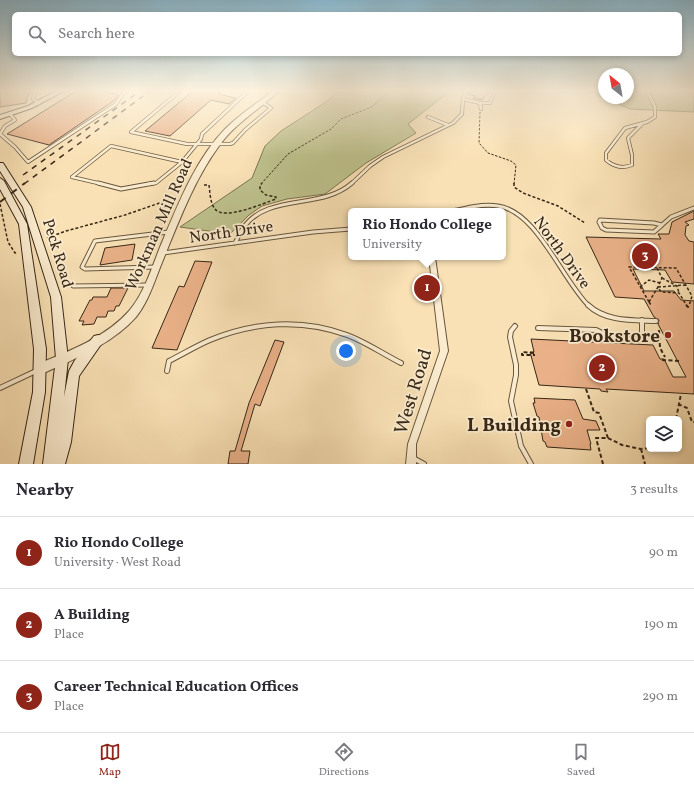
<!DOCTYPE html>
<meta charset="utf-8">
<style>
:root{--surface:#fff;--page:#f7f7f7;--text:#2b2b33;--muted:#7c7c81;--line:#e1e1e2;--accent:#8f2418}
body{margin:0;font-family:Vollkorn,serif;background:var(--page);color:var(--text)}
.controls{position:absolute;right:12px;bottom:12px;display:grid;overflow:hidden;border-radius:6px;box-shadow:0 2px 6px #0003}
.controls button{width:36px;height:36px;display:grid;place-items:center;padding:0;border:0;border-bottom:1px solid var(--line);background:var(--surface);color:var(--text);font:20px sans-serif}
.compass{position:absolute;left:598px;top:68px;width:36px;height:36px;border-radius:50%;background:var(--surface);box-shadow:0 2px 6px #0003;rotate:329deg}
.you{position:absolute;left:346px;top:351px;width:14px;height:14px;margin:-10px;border:3px solid #fff;border-radius:50%;background:#1a73e8;box-shadow:0 0 0 6px #1a73e833}
.badge{display:grid;place-items:center;width:26px;height:26px;border-radius:50%;background:var(--accent);color:#fff;font-size:13px;font-weight:700}
.pin{position:absolute;translate:-50% -50%;border:2px solid #fff;box-shadow:0 1px 4px #0006}
.popup{position:absolute;left:348px;top:208px;width:158px;height:52px;box-sizing:border-box;display:grid;place-content:center;border-radius:6px;background:var(--surface);filter:drop-shadow(0 1px 3px #0005);font-size:13px;white-space:nowrap;color:var(--muted)}
.popup b{font-size:15px;color:var(--text)}
.popup::after{content:'';position:absolute;left:50%;top:100%;margin-left:-8px;border:8px solid transparent;border-top-color:var(--surface)}
.list{margin:0;padding:0;list-style:none}
h2{display:flex;justify-content:space-between;align-items:center;height:52px;margin:0;padding:0 16px;font-size:17px}
h2 small{font-size:13px;font-weight:400;color:var(--muted)}
.list li{display:grid;grid-template-columns:26px 1fr auto;gap:12px;align-items:center;box-sizing:border-box;height:72px;padding:0 16px;border-top:1px solid var(--line)}
.list b{display:block;font-size:15px;white-space:nowrap}
.list p{margin:0;font-size:13px;white-space:nowrap;color:var(--muted)}
.list em{font-size:13px;font-style:normal;color:var(--muted)}
.icon{flex:none;width:22px;height:22px;fill:none;stroke:currentColor;stroke-width:2;stroke-linecap:round;stroke-linejoin:round}
.map{position:relative;flex:none;width:694px;height:464px;overflow:hidden}
.search{position:absolute;background:var(--surface);box-shadow:0 2px 6px #0003;left:12px;right:12px;top:12px;height:44px;display:flex;align-items:center;gap:10px;box-sizing:border-box;padding:0 14px;border-radius:6px;color:var(--muted);font-size:15px}
.sheet{height:268px;background:var(--surface)}
nav{display:flex;justify-content:space-around;align-items:center;box-sizing:border-box;height:56px;border-top:1px solid var(--line);background:var(--surface);font-size:11px;color:var(--muted)}
nav a{display:grid;justify-items:center;gap:2px}
nav .on{color:var(--accent)}
.map>svg:first-child{display:block}
.green{fill:#bec28d;stroke:#7a7452}
.building{fill:#eab188;stroke:#362717}
.lines{fill:none;stroke-linecap:round;stroke-linejoin:round}
.service-far2-casing{stroke:#67563e;stroke-width:4}
.service-far1-casing{stroke:#67563e;stroke-width:5}
.service-casing{stroke:#67563e;stroke-width:6}
.minor-casing{stroke:#67563e;stroke-width:2}
.tertiary-casing{stroke:#67563e;stroke-width:2}
.secondary-casing{stroke:#362717;stroke-width:2}
.path-far2{stroke:#362717;stroke-width:1;stroke-dasharray:2.5 1.5;stroke-linecap:butt}
.path-far1{stroke:#362717;stroke-width:1.5;stroke-dasharray:3 2;stroke-linecap:butt}
.path{stroke:#362717;stroke-width:2;stroke-dasharray:4 2.5;stroke-linecap:butt}
.service-far2{stroke:#fbeccf;stroke-width:2.5}
.service-far1{stroke:#fbeccf;stroke-width:3}
.service{stroke:#fbeccf;stroke-width:4}
.minor{fill:#fbeccf;fill-rule:evenodd}
.tertiary{fill:#fbeccf;fill-rule:evenodd}
.secondary{fill:#fbeccf;fill-rule:evenodd}
.rail-far1{stroke:#362717;stroke-width:1.5;stroke-dasharray:5.5 5.5;stroke-linecap:butt}
.rail{stroke:#362717;stroke-width:2;stroke-dasharray:7 7;stroke-linecap:butt}
.path-bridge{stroke:#362717;stroke-width:2;stroke-dasharray:4 2.5;stroke-linecap:butt}
.poi-dot{fill:#8f2418;stroke:#fbeccf;stroke-width:1.5}
.labels{text-anchor:middle;stroke-width:3.5;stroke-linejoin:round;paint-order:stroke}
.street-label{font-size:16px;fill:#362717;stroke:#fbeccf}
.near-poi-label{font-size:19px;font-weight:bold;fill:#362717;stroke:#fbeccf;text-anchor:end}
.near-street-label{font-size:19px;fill:#362717;stroke:#fbeccf}
</style>
<div class="map">
<svg width="694" height="464" viewBox="0 0 694 464">
<rect width="100%" height="100%" fill="#f9e1b5"/>
<filter id="stains"><feTurbulence type="fractalNoise" baseFrequency=".005" numOctaves="4"/><feColorMatrix values="0 0 0 0 .2 0 0 0 0 .09 0 0 0 0 .02 0 0 0 .5 -.17"/></filter>
<radialGradient id="worn" r=".72"><stop offset=".6" stop-color="#630" stop-opacity="0"/><stop offset="1" stop-color="#630" stop-opacity=".3"/></radialGradient>
<!-- green -->
<path class="green" d="M339 91H450L408 124 416 133 366 163 325 194 287 199 262 206 249 215 230 234 180 227 252 178 265 146 281 131 326 102Z
M588 91H604V98H628V91H694V112L630 109Z"/>
<!-- building -->
<path class="building" d="M2 91H29L26 103 0 107V95Z
M76 91H100L119 95 115 100 49 145 7 134Z
M193 91H221L218 94 236 98 229 104 211 100 170 136 145 131Z
M469 91H490L482 100 473 98 475 96 468 94Z
M694 211V219L685 222 689 225 686 226 685 235 689 241 694 242V284L672 282 665 270 633 269 644 291H674L681 300 694 301V394L606 389 608 392 601 391 600 389 539 385 530 352H534L531 339 653 345 660 359H664L673 377H686L658 324 659 320 654 317 644 299 615 297 586 237 661 239 658 234H669L672 222Z
M135 244 132 260 100 265 105 248Z
M195 261 212 262 177 350 152 348 179 286 184 287Z
M111 288H128L119 306H116L114 311H108L106 317H97L94 324 82 325 84 321H79L90 300H92L93 297H107Z
M275 340 284 342 260 406 255 404 241 451H250L248 464H228L230 451H235L249 403Z
M534 398 575 400 583 419 596 421 600 430H587L591 444H590L591 450 547 447 545 442 543 441 539 417 537 416 533 403H535Z"/>
<g class="lines">
<defs>
<path id="service-far2" d="M36 91 33 99 39 103
M180 91 131 132 187 144H230L233 143 245 130 271 108 262 102
M463 99 480 103 481 109
M480 103H490L495 92
M10 114 15 120 5 126 0 134 15 147 28 162 116 104 125 91
M428 117 448 125
M642 124 628 138 632 155V165C622 169 614 167 606 160V153L625 128 647 122 655 117V107L647 91
M182 162 201 139 202 134 248 91
M102 184 72 177 111 146 182 162
M148 184 156 183 182 162
M351 184 370 166 383 157 453 123 462 114 463 99 466 91"/>
<path id="service-far1" d="M98 183 121 189 154 183
M450 211C466 209 482 203 498 206 537 211 562 280 589 306
M600 220 654 223 662 225 654 232 606 230 602 228 599 222Z
M662 225 671 217 694 208
M235 243C238 238 240 231 244 227 268 193 322 210 352 183
M163 253 313 232 351 229
M155 267 85 269 82 267 95 241 169 232
M73 286 149 285"/>
<path id="service" d="M588 305C606 322 633 320 656 321
M515 326 511 331 510 337 516 365V375L511 401 521 446 531 464
M538 328 596 330 610 337 635 340 642 336V320
M167 371 169 361C183 354 196 346 210 340 253 322 302 318 347 335 366 342 383 354 401 363
M0 388 36 371
M413 458 424 464"/>
<path id="minor" d="M429 257H435L448 351 416 444V464H406L408 444 440 351Z"/>
<path id="tertiary" d="M273 91H279C259 110 235 123 219 146 194 180 179 221 163 260 155 279 149 301 136 317 113 343 77 358 46 372L42 373 38 372 37 368 38 364C70 351 106 337 129 311 146 291 153 263 163 240 179 202 196 159 225 129 239 115 257 103 273 91Z"/>
<path id="secondary" d="M56 91H64L32 108 0 119V115L28 106Z
M0 163H3L31 207 61 297 68 359 64 397 69 371 75 360 94 336 98 335 102 336 104 340 79 376 71 442 65 464H43L56 359 51 297 23 207 0 171Z
M0 178 4 181 27 224 46 349 45 392 33 464H19L33 392 34 349 19 224 0 189Z"/>
</defs>
<!-- service-far2 casing -->
<use href="#service-far2" class="service-far2-casing"/>
<!-- service-far1 casing -->
<use href="#service-far1" class="service-far1-casing"/>
<!-- service casing -->
<use href="#service" class="service-casing"/>
<!-- minor casing -->
<use href="#minor" class="minor-casing"/>
<!-- tertiary casing -->
<use href="#tertiary" class="tertiary-casing"/>
<!-- secondary casing -->
<use href="#secondary" class="secondary-casing"/>
<!-- path-far2 -->
<path class="path-far2" d="M480 112 479 143 488 153 511 161 516 165 514 184
M261 184 288 154 331 129 341 119 372 107 389 91"/>
<!-- path-far1 -->
<path class="path-far1" d="M514 183V187L523 193 558 206 585 223
M204 185H209C210 192 210 203 215 209 224 221 264 203 276 199V197L266 195 260 190V186L262 183
M0 204 8 242 15 253 18 252
M47 238 66 231 125 215 171 199
M657 268 662 278 658 287
M662 278 677 286 679 293
M640 287 649 280 660 283
M658 287 686 285
M649 302 651 305
M649 302 629 267 676 268 692 296 689 306
M649 302 658 287 661 292 679 293 687 306"/>
<!-- path -->
<path class="path" d="M686 305 688 307 689 305
M659 330 660 348 665 357
M534 353 522 352V355H535
M586 389 594 412 599 413 608 438
M678 404 687 408 692 422H694
M676 419 681 394
M641 449 645 464
M603 464 596 438H608L622 445 641 449 649 448"/>
<!-- service-far2 -->
<use href="#service-far2" class="service-far2"/>
<!-- service-far1 -->
<use href="#service-far1" class="service-far1"/>
<!-- service -->
<use href="#service" class="service"/>
<!-- minor -->
<use href="#minor" class="minor"/>
<!-- tertiary -->
<use href="#tertiary" class="tertiary"/>
<!-- secondary -->
<use href="#secondary" class="secondary"/>
<!-- rail-far1 -->
<path class="rail-far1" d="M23 175 140 91
M24 184 150 91"/>
<!-- rail -->
<path class="rail" d="M0 202 25 183"/>
<!-- path-bridge -->
<path class="path-bridge" d="M662 360 681 361"/>
</g>
<!-- sky -->
<linearGradient id="sky" x2="0" y2="1"><stop stop-color="#8ab8ce"/><stop offset="0.58" stop-color="#fcf2de"/><stop offset="1" stop-color="#fcf2de" stop-opacity="0"/></linearGradient>
<rect width="694" height="156" fill="url(#sky)"/>
<!-- markers -->
<g class="poi-dot">
<circle cx="668" cy="335" r="4"/>
<circle cx="569" cy="424" r="4"/>
</g>
<g class="labels">
<!-- street labels -->
<g class="street-label">
<text transform="translate(158 224) rotate(-66)" y="6">Workman Mill Road</text>
<text transform="translate(231 231) rotate(-8)" y="6">North Drive</text>
<text transform="translate(563 252) rotate(54)" y="6">North Drive</text>
<text transform="translate(59 253) rotate(73)" y="6">Peck Road</text>
</g>
<!-- near-poi labels -->
<g class="near-poi-label">
<text x="660" y="342">Bookstore</text>
<text x="561" y="431">L Building</text>
</g>
<!-- near-street labels -->
<g class="near-street-label">
<text transform="translate(412 391) rotate(-73)" y="7">West Road</text>
</g>
</g>
<rect width="100%" height="100%" filter="url(#stains)"/>
<rect width="100%" height="100%" fill="url(#worn)"/>
</svg>
<div class="controls">
<button><svg class="icon" aria-label="layers" viewBox="0 0 24 24"><path d="M12 4l9 5-9 5-9-5zM3 14l9 5 9-5"/></svg></button>
</div>
<svg class="compass" viewBox="-18 -18 36 36"><path d="M0-13l5 13h-10z" fill="#e53935"/><path d="M0 13l5-13h-10z" fill="#7c7c81"/></svg>
<div class="you"></div>
<div class="pin badge" style="left:427px;top:288px">1</div>
<div class="popup"><b>Rio Hondo College</b>University</div>
<div class="pin badge" style="left:602px;top:368px">2</div>
<div class="pin badge" style="left:645px;top:256px">3</div>
<div class="search"><svg class="icon" aria-label="search" viewBox="0 0 24 24"><circle cx="10" cy="10" r="6"/><path d="M15 15l6 6"/></svg>Search here</div>
</div>
<section class="sheet">
<h2>Nearby<small>3 results</small></h2>
<ul class="list">
<li><span class="badge">1</span><div><b>Rio Hondo College</b><p>University · West Road</p></div><em>90 m</em></li>
<li><span class="badge">2</span><div><b>A Building</b><p>Place</p></div><em>190 m</em></li>
<li><span class="badge">3</span><div><b>Career Technical Education Offices</b><p>Place</p></div><em>290 m</em></li>
</ul>
</section>
<nav>
<a class="on"><svg class="icon" aria-label="map" viewBox="0 0 24 24"><path d="M3 6l6-2 6 2 6-2v14l-6 2-6-2-6 2zM9 4v14M15 6v14"/></svg>Map</a>
<a><svg class="icon" aria-label="directions" viewBox="0 0 24 24"><path d="M12 3l9 9-9 9-9-9zM9 14v-3h6M13 9l2 2-2 2"/></svg>Directions</a>
<a><svg class="icon" aria-label="saved" viewBox="0 0 24 24"><path d="M7 4h10v16l-5-4-5 4z"/></svg>Saved</a>
</nav>
